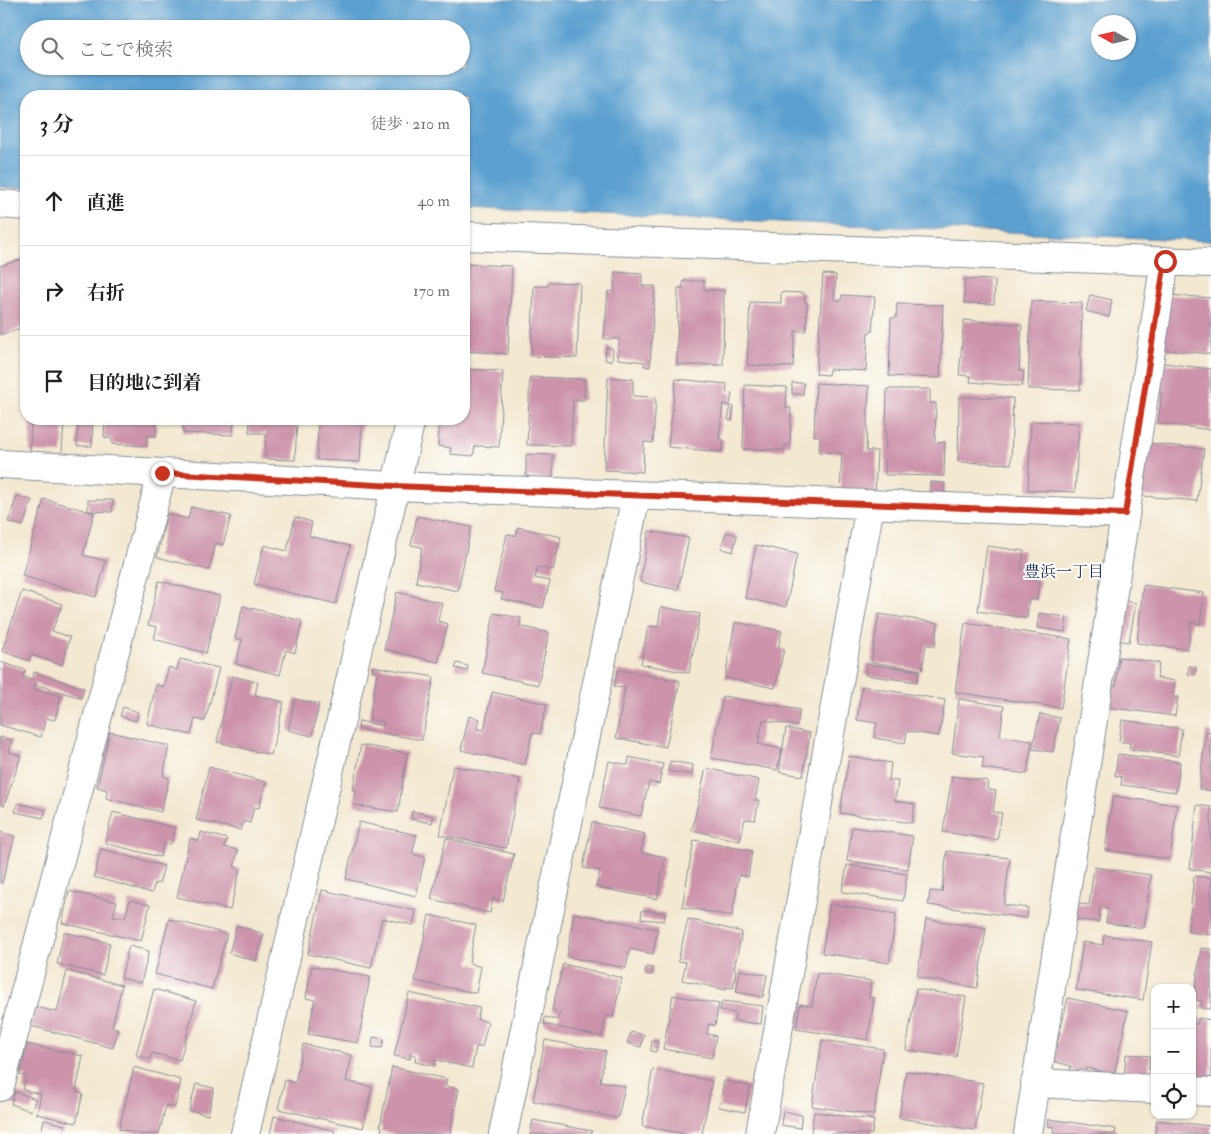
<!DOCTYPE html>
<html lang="ja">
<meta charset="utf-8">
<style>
:root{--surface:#fff;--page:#f6f6f6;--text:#202124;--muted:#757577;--line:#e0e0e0}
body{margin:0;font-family:"IM FELL Double Pica","Noto Serif JP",serif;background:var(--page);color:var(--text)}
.controls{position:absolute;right:15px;bottom:15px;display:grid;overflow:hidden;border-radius:10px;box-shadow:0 1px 4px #0004}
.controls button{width:45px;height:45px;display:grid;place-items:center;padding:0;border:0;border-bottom:1px solid var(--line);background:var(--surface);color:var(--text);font:25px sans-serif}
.compass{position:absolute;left:1091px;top:15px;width:45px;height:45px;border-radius:50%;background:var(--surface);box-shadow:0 1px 4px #0004;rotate:278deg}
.stop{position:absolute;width:15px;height:15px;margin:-11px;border:4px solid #c8321e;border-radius:50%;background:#fff}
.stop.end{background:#c8321e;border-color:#fff;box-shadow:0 1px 5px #0008}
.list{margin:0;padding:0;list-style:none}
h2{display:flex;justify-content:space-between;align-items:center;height:65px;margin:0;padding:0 20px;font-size:21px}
h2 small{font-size:16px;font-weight:400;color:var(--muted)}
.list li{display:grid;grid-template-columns:32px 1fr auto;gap:15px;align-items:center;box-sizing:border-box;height:90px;padding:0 20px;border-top:1px solid var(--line)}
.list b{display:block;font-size:19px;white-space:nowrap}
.list em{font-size:16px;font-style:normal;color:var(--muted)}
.icon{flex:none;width:28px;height:28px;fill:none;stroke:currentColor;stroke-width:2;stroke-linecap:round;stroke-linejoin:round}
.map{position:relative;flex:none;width:1211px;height:1134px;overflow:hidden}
.search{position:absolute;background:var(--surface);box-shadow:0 1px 4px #0004;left:20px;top:20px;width:450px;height:55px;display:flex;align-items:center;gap:12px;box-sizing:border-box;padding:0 18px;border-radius:28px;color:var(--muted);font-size:19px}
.panel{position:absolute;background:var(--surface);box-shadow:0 1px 4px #0004;left:20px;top:90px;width:450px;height:335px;border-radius:20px}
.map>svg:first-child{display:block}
.water{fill:#5ba0d0;stroke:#3b6897;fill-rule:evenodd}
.building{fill:#cc93ab}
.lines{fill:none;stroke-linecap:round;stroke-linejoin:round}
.minor-casing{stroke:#878c97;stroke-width:30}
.minor{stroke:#fff;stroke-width:28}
.route{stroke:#c8321e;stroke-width:6}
.labels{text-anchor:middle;stroke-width:4;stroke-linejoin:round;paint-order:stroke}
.neighbourhood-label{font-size:16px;fill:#1b2f5e;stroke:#fdfcf7}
</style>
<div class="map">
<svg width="1211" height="1134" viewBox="0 0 1211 1134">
<rect width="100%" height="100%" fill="#fdfcf7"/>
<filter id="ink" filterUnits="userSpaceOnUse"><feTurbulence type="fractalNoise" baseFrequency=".02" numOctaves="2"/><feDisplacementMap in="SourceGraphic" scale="10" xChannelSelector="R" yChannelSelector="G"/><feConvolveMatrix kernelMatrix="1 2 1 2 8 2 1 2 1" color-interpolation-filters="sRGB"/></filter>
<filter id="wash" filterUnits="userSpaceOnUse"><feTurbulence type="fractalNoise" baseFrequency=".0096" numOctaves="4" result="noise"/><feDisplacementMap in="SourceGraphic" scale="20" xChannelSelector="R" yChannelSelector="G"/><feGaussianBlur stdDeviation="1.12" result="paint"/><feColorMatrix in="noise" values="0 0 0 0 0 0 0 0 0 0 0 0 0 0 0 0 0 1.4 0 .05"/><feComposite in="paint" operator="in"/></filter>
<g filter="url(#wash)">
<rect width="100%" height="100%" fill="#f3e8d0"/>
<!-- water -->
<path class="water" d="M0 0H1211V241L464 208V96H26V188L0 187ZM1098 22H1128V52H1098ZM29 29H461V66H29Z"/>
<g id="blocks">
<!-- building -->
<path class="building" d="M26 258V326L0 335V266Z
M465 264 512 266 508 354 464 351Z
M615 272 642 274V286H655L650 367 644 366 645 362 618 359 619 339H604L608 291 614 292Z
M823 274 836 275 834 300H841L842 295 875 297 872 332H868L866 371 829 369 828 375 816 374Z
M965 279 995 280 994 304 964 303Z
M683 281H704V290H724L723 365H677L678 288H683Z
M548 282 580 283 577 358 531 356 534 286H548Z
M781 292 804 293 805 302H807L806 331H795L793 367 747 365 750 302 781 303Z
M1090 295 1112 300 1109 317 1086 311Z
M1169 295 1211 298V354L1155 349Z
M1031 301 1082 303 1080 390 1028 389Z
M897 304 943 305 940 378 889 376 891 318H896Z
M964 320 1022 325 1019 371 1024 372 1022 386 970 382 971 376 959 375Z
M606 347 613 349 612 361 605 360Z
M1156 362 1211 369V430L1158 423 1162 393 1152 392Z
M464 369 503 371 499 447 475 446 473 456 450 454 451 448 438 446 440 419H464Z
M530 377 585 379 584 400H573L571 446 527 445Z
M608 377 633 379V396L656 397 653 443 644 442 643 472 604 470Z
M676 379 727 384 726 392 732 393 730 405 723 404 719 439 724 440 722 452 668 447Z
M792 383H804L803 394H792Z
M816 383 869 386 866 451H877L875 495 840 493 842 453 819 452 820 436H814Z
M745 385 787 387 786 408H791L790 445H785V450L743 449Z
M887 389H930V403H936L935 443 945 442 944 476 885 475Z
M959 397 1013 398 1011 464 958 462Z
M730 406 734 407 732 421 728 420Z
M31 419H64L62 453 30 452Z
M78 419H93L92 446H77Z
M105 419H157L156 436H147V446L112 444V439L104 437Z
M183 419H234L233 435 183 433Z
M250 419H292V423H297L295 460 265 459 266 433H249Z
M318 419H362L360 462 317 460Z
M1031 421 1079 423 1075 492 1028 490Z
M1138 442 1204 449 1197 501 1133 495Z
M526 454 553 455V479L526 477Z
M930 482 945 483 944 500 929 499Z
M17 496 32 500 23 526 8 522Z
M44 499 94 513 83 555 106 561 96 597 22 576Z
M88 500H113L112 512 88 511Z
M191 507 231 516 223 545 216 543 209 570 157 557 167 514 188 519Z
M417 516 471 527 458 591 416 582 422 547 411 545Z
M295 517 312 522 309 536 350 546 336 604 254 584 264 545 287 551Z
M518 527 561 537 553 570 538 567 535 578 550 581 543 608 501 599 503 593 494 591 507 534 516 536Z
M649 531 689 538 678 590 640 582Z
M726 532 737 535 733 552 721 548Z
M756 545 797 554 786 607 745 598Z
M987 546 1024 551 1021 570 1036 571 1034 580H1040L1037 600 1029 599 1027 618 978 611Z
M159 581 220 596 206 653 154 639 157 627 148 625Z
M1143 585 1204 593 1200 624 1191 622 1188 649 1137 643Z
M22 591 62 604 52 631 70 637 62 665 31 655 29 661 2 651Z
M397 592 442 603 438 621 448 624 438 662 384 649Z
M1116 600 1136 603 1129 642 1109 639Z
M243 606 302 621 295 653 286 650 280 675 236 664 242 639 235 638Z
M661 607 700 614 689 673 641 664 648 626 658 627Z
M494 613 521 618 520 626 549 633 538 685 482 673Z
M1039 613 1067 617 1065 632 1037 628Z
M879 614 938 623 935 646 926 645 922 670 871 662Z
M735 622 782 631 778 648 784 649 775 688 725 678Z
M965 623 1071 639 1061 708 955 692Z
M1119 657 1159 663 1157 678 1175 681 1173 697H1178L1175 716 1106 707 1109 685 1116 686Z
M180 659 219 668 205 721 195 719 191 735 147 724 156 684 163 687 169 667 177 670Z
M0 662 25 670 23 677 32 679 34 672 84 688 81 698 35 684 34 689 61 696 55 720 46 718 41 737 0 725Z
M457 663 468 666 467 671 455 668Z
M867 664 919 671 917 682 865 675Z
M373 666 434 677 422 740 358 729 359 721 383 726 384 722 369 719 377 672 372 671Z
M1189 666 1196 667 1195 675 1188 674Z
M618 670 680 681 666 747 616 738 625 688 614 687Z
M232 676 258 682 255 695 284 702 271 755 217 742Z
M862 686 945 700 939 736 907 731 905 743 874 738 877 723 857 720Z
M492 692 547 704 540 734 532 733 525 765 461 750 469 716 480 719 477 729 484 730Z
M723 696 800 710 797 726 763 720 758 744 782 749 777 770 711 758Z
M295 699 319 704 312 736 288 730Z
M959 699 1004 706 1000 736 1032 741 1027 774 982 768 984 757 952 753Z
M123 707 138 712 136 721 120 716Z
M1040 714 1060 718 1053 752 1032 749Z
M1122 720 1182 729 1178 756 1129 749 1130 743 1119 741Z
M786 728 810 733 803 776 779 772Z
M1206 731 1211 732V791L1199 789Z
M110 732 169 746 163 776 169 778 161 812 106 798 107 790 97 787Z
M0 737 12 740 9 752 21 756 4 806 0 804Z
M361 745 407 753 398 812 354 805 356 789H353Z
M1118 754 1180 762 1176 792 1121 785 1122 777 1115 776Z
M849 756 891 763 889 780 898 781 895 801 915 804 912 823 840 813Z
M629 757 663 764 659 784 649 782 641 816 599 808 609 761 628 765Z
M670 761 693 765 692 775 668 771Z
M453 766 520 779 506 848 440 835Z
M209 767 266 782 259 808 254 807 250 823 244 821 241 830 196 820Z
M706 768 759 780 755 800H759L755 820 745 819 740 841 692 830Z
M952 776 988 781 987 789 996 791 993 812 1002 813 997 840 943 832Z
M1113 796 1177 805 1170 859 1105 850Z
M18 803 46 810 43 818 15 812Z
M1197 805 1211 807V872L1190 869Z
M412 811 434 816 432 823 411 819Z
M113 812 175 828 171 844 164 843 160 857 105 843Z
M359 822 417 835 412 854 425 857 416 896 346 879Z
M592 822 645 834 641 852 665 857 657 899 596 887 600 871 583 868Z
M852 827 913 836 908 869 847 861Z
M0 832 15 836 2 883H0Z
M201 832 227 839 224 847 238 850 234 867 240 869 230 910 177 897 190 838 199 841Z
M446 838 514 854 503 901 493 898 490 913 431 899Z
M694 840 752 851 748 877 739 875 732 916 682 907Z
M101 849 164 866 159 884 155 883 152 893 94 877Z
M947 851 1010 858 1004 905 1028 908 1027 918 928 905 930 891 942 892Z
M847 865 907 874 903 901 842 892Z
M1094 867 1151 875 1144 928 1106 923 1108 909 1100 908 1099 922 1073 919 1075 903 1089 905Z
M1194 876 1211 878V935L1188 932Z
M322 890 416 911 413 925 382 918 371 968 308 954Z
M69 891 117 902 113 916 125 918 130 900 150 905 141 941 62 923Z
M830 904 896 914 889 963 822 953Z
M642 910 665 913 664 921 641 919Z
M574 913 658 929 653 954 630 949 626 968 567 957Z
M429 915 476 925 469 963 481 967 476 993 415 981Z
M169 919 227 934 212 989 155 974Z
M688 919 742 932 734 969 736 970 733 988 726 987V990L682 980 686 962 678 961Z
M926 919 986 928 977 988 917 977Z
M237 925 264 934 256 961 229 953Z
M64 932 110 943 103 975 57 964Z
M1104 935 1152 942 1143 1000 1076 990 1083 942 1103 945Z
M129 946 149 951 141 983 121 978Z
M1201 948 1211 949V1009L1201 1008 1202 1001 1194 1000Z
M563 964 622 978 613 1017 606 1016 602 1037 544 1024 545 1017 557 1020 560 1013 552 1010Z
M312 966 370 977 358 1043 308 1034 315 1000 306 998Z
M646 967 653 968 652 975 645 974Z
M740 970 767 975 763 997 736 992Z
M67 971 122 985 112 1027 118 1028 113 1048 31 1026 36 1007 57 1012Z
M817 973 871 981 869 997 874 998 868 1040 796 1029 800 1004 812 1006Z
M154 989 196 1001 180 1060 152 1053 150 1059 136 1055Z
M916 989 966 997 956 1057 906 1050Z
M409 993 480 1008 477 1019 488 1022 482 1047H476L472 1068 435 1060V1066L415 1062 416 1055 410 1054V1059L394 1056Z
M673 995 719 1004 715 1025 709 1024 707 1034 716 1036 712 1058 663 1049Z
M1068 998 1128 1011 1114 1074 1086 1068 1084 1074 1070 1071 1071 1066 1053 1061Z
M722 1001 763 1006 761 1024 734 1021 736 1013 720 1011Z
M1199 1018 1211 1020V1079L1192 1075V1024H1197Z
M631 1032 644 1035 641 1047 627 1043Z
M373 1037 384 1039 382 1048 372 1047Z
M545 1040 606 1051 600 1081 625 1086 618 1118 533 1101Z
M822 1040 883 1049 874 1115 812 1106Z
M652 1041 658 1042 656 1052 651 1051Z
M27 1044 83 1056 76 1091 83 1094 76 1123 37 1114 41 1094 23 1090 26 1076 20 1075Z
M303 1044 352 1055 346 1081 372 1087 363 1128 278 1109 285 1080 295 1083Z
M1126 1054 1150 1056 1148 1080 1124 1078Z
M134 1067 181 1080 175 1107 166 1105 159 1134H139L119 1129Z
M392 1067 447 1079 445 1086 459 1089 450 1134H395L381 1131 382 1127 380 1126Z
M653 1069 712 1081 702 1134H685L642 1126Z
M906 1071 983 1083 975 1130 899 1118Z
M724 1081 750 1086 745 1112 719 1107Z
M196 1084 214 1088 208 1115 189 1110Z
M15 1092 36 1099 31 1111 11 1104Z
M783 1111 802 1115 800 1128 781 1125Z
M814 1112 874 1120 872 1134H811Z
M274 1116 335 1131 334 1134H270Z
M1049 1119 1116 1129 1115 1134H1053L1054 1127 1048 1126Z
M44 1120 65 1125 63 1134 41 1132Z
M533 1120 592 1131 591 1134H530Z
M1157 1120 1211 1126V1134H1155Z"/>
</g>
</g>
<g filter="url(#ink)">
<use href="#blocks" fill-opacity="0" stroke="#878c97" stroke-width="1"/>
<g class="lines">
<defs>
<path id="minor" d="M0 204 26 206
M464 236 1211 263
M0 464 395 486 1125 514
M1035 1083 1155 1089
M0 1087 162 473
M1192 1091 1211 1092
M245 1134 411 419
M503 1134 636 496
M760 1134 870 505
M1028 1134 1165 261"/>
</defs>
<!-- minor casing -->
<use href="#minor" class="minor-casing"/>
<!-- minor -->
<use href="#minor" class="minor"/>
</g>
</g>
<g class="lines" filter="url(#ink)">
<!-- route -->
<path class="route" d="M162 473 394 486 1125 514 1165 261"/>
</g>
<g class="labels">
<!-- neighbourhood labels -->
<g class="neighbourhood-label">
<text x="1064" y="577">豊浜一丁目</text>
</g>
</g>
</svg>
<div class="controls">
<button>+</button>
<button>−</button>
<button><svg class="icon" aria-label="locate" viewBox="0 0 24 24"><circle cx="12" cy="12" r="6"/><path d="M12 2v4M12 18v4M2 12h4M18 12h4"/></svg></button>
</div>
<svg class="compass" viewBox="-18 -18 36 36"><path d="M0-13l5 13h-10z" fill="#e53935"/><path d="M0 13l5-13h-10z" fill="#757577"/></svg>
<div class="stop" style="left:1165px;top:261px"></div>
<div class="stop end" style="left:162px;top:473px"></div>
<div class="search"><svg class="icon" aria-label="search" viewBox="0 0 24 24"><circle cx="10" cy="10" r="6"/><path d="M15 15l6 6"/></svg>ここで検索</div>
<section class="panel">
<h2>3 分<small>徒歩 · 210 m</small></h2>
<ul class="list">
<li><svg class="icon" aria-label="ahead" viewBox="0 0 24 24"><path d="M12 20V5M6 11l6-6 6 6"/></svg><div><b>直進</b></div><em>40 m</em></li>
<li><svg class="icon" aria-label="right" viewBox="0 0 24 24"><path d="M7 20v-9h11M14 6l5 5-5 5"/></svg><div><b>右折</b></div><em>170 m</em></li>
<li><svg class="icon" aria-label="arrive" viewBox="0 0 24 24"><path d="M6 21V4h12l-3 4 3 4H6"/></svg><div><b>目的地に到着</b></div></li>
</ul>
</section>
</div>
